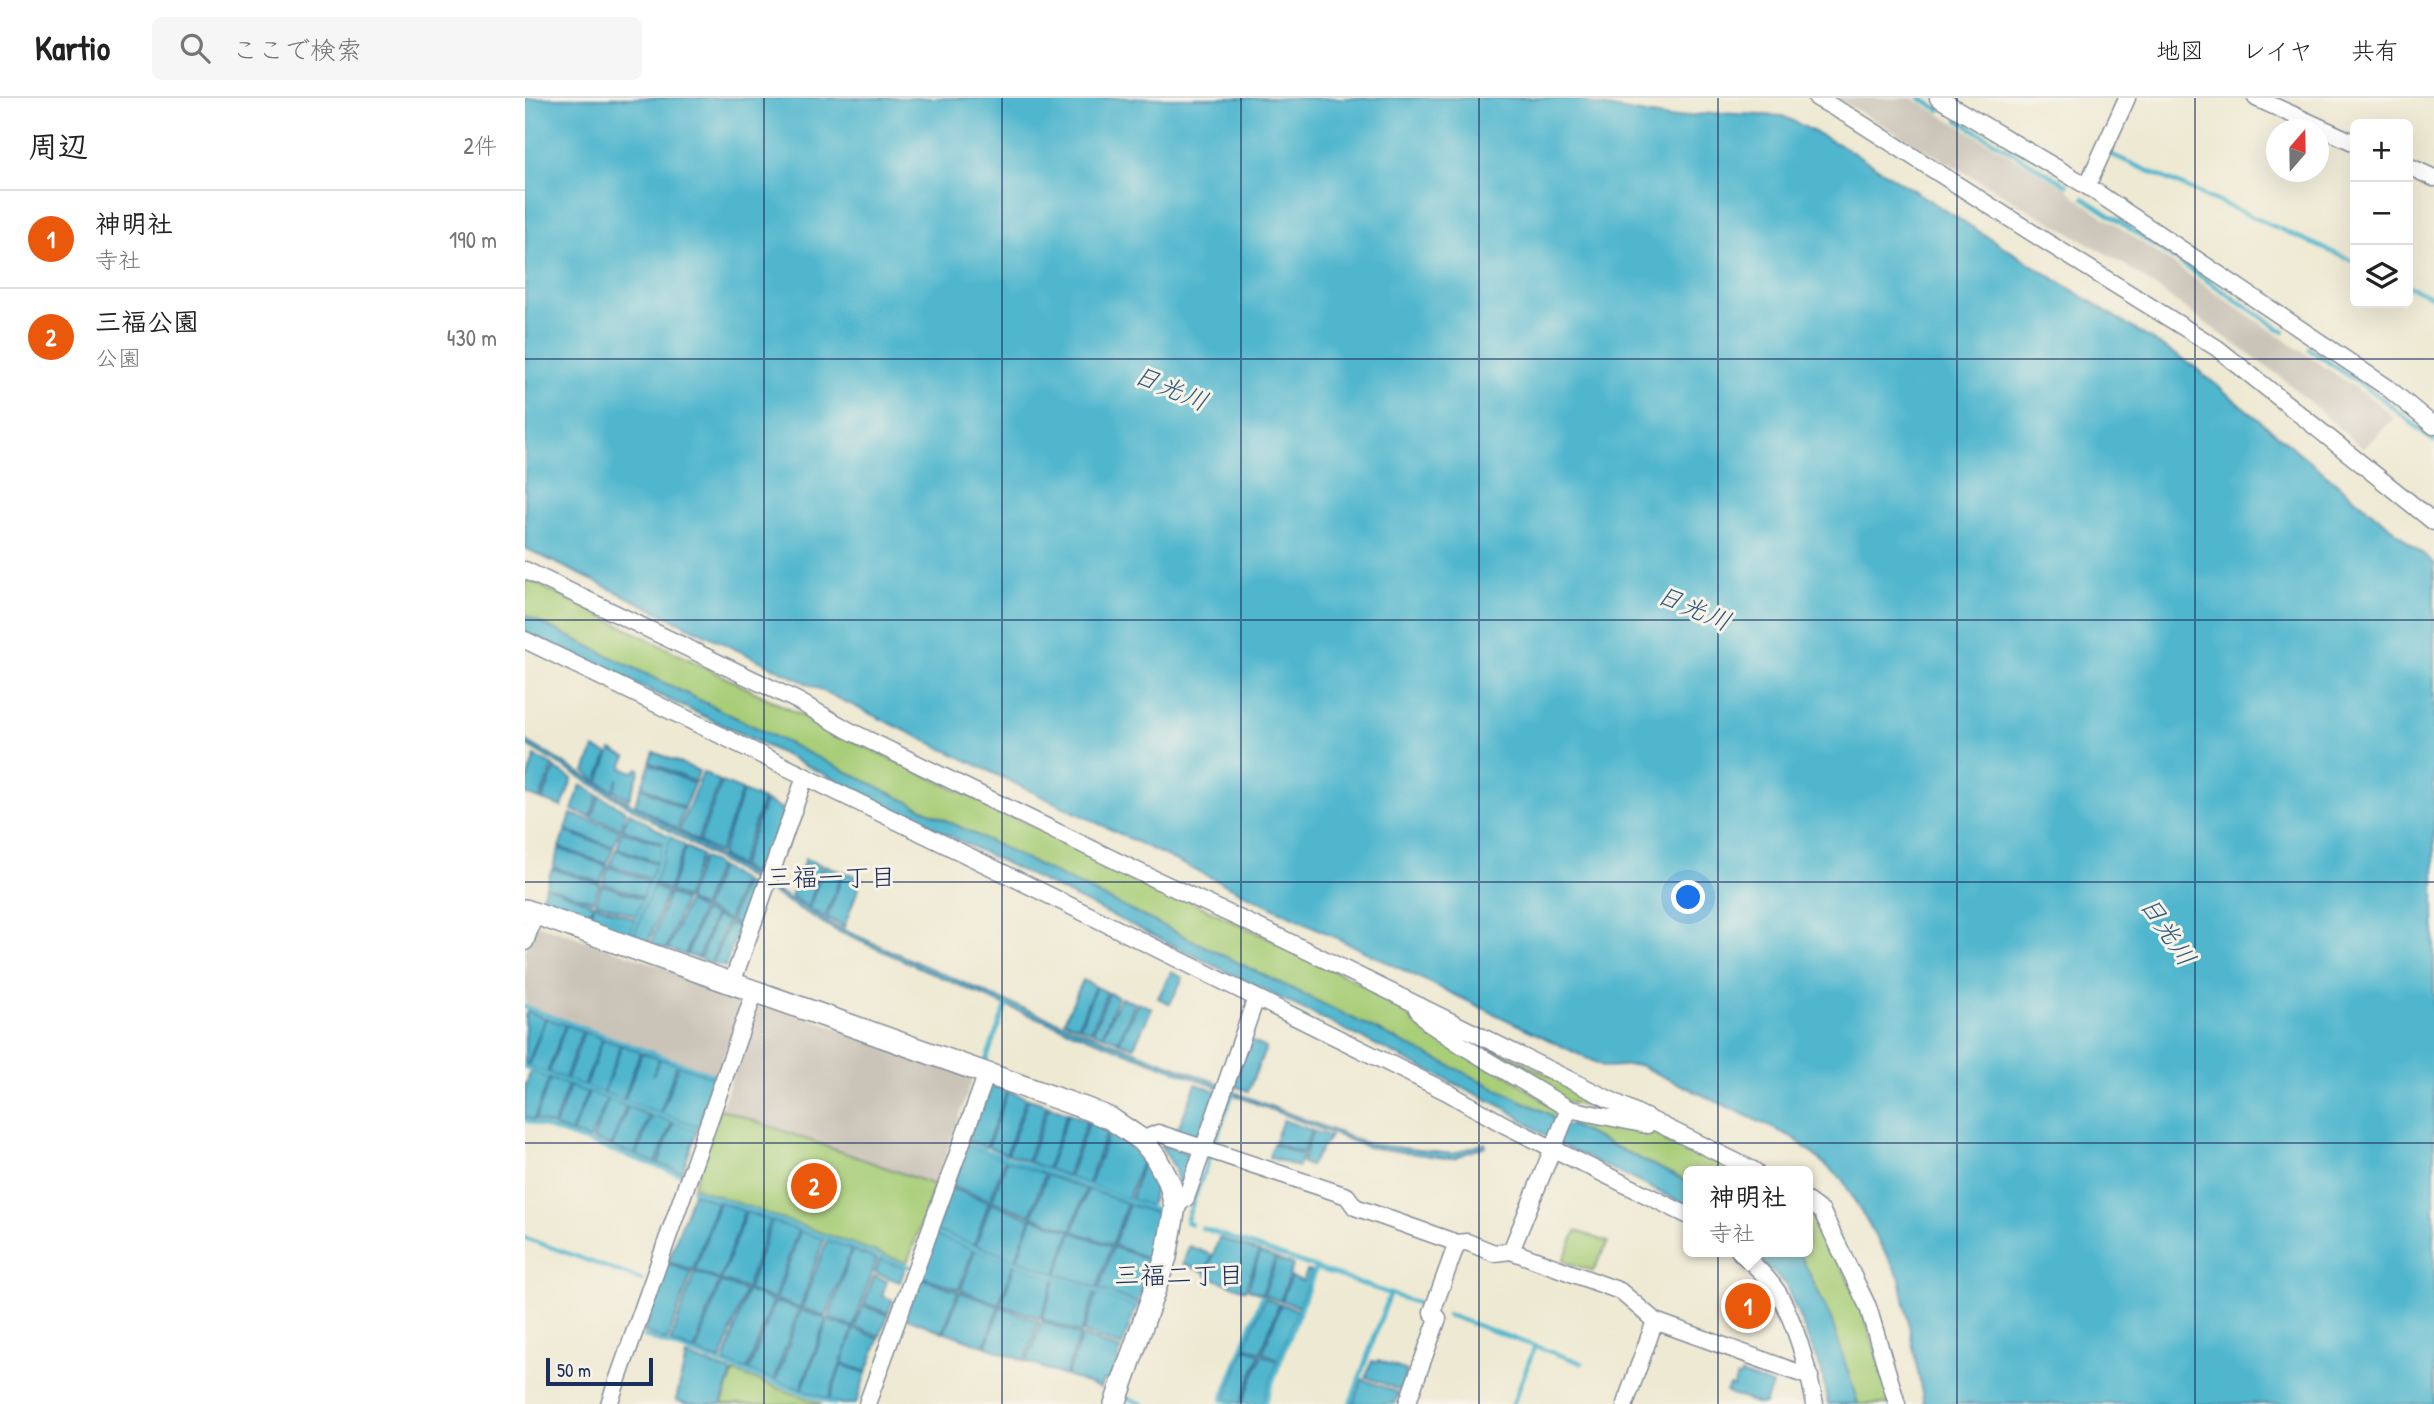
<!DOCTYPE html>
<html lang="ja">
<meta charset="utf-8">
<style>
:root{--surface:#fff;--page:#f6f6f6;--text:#222;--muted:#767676;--line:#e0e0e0;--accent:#ea580c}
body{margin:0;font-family:"Patrick Hand","Klee One",sans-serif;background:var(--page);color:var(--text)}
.controls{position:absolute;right:21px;top:21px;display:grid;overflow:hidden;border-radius:10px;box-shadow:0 7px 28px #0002}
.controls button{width:63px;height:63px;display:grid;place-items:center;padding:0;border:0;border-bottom:2px solid var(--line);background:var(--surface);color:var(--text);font:35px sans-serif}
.compass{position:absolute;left:1741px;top:21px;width:63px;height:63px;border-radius:50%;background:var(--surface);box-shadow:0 7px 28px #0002;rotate:20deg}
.scale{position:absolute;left:21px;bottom:18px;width:107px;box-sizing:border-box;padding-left:7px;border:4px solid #1b2f5e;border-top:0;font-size:19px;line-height:24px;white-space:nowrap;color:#1b2f5e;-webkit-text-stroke:5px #f7f3e8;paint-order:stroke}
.you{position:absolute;left:1164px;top:800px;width:24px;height:24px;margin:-18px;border:5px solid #fff;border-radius:50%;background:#1a73e8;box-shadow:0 0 0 10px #1a73e833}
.badge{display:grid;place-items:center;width:46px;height:46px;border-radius:50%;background:var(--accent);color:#fff;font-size:23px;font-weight:700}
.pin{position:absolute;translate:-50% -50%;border:4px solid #fff;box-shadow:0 2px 7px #0006}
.popup{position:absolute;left:1158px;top:1068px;width:130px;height:91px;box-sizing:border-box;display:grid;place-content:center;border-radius:10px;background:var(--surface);filter:drop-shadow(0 2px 5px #0005);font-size:23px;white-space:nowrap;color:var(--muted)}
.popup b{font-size:26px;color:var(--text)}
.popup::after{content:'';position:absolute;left:50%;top:100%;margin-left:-14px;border:14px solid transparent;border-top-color:var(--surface)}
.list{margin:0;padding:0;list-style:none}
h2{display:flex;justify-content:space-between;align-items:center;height:91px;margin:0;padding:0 28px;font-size:30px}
h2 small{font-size:23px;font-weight:400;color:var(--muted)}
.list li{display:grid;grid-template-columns:46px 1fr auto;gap:21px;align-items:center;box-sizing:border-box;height:98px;padding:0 28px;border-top:2px solid var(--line)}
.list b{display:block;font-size:26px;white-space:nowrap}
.list p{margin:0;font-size:23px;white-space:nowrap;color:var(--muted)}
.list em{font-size:23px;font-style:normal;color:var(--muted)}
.icon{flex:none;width:38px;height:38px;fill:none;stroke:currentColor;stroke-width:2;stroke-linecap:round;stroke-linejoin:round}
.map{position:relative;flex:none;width:1909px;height:1306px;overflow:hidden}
header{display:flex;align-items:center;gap:42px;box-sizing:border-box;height:98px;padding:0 35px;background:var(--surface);border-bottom:2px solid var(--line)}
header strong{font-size:33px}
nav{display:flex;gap:38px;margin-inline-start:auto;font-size:24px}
.search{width:490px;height:63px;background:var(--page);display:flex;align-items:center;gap:18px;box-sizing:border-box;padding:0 24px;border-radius:10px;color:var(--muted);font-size:26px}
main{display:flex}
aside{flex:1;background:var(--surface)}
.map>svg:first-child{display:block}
.industrial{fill:#cac3b8}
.green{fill:#a8ce78;stroke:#627e6b;stroke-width:2}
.water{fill:#50b6ce;stroke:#367296;stroke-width:2}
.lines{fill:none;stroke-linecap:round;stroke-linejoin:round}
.stream{stroke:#50b6ce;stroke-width:4.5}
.minor-casing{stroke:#848c98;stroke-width:19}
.tertiary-casing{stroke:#848c98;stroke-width:24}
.minor{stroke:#fff;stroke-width:16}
.tertiary{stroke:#fff;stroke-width:21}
.grid{fill:none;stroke:#1b2f5e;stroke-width:2;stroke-opacity:0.55}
.labels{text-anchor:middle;stroke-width:6;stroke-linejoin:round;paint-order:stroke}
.water-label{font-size:26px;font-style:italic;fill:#2b5880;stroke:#f7f3e8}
.neighbourhood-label{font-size:26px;fill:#1b2f5e;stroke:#f7f3e8}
</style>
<header>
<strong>Kartio</strong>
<div class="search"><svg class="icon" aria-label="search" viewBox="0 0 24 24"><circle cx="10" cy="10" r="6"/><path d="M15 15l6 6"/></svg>ここで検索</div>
<nav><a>地図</a><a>レイヤ</a><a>共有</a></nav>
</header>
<main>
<aside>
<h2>周辺<small>2件</small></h2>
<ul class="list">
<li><span class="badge">1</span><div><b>神明社</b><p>寺社</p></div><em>190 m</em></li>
<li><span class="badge">2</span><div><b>三福公園</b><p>公園</p></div><em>430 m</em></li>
</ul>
</aside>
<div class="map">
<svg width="1909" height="1306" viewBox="0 0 1909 1306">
<rect width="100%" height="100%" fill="#f7f3e8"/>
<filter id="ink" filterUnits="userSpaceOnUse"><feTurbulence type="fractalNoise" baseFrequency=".0143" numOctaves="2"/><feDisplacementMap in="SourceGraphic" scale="14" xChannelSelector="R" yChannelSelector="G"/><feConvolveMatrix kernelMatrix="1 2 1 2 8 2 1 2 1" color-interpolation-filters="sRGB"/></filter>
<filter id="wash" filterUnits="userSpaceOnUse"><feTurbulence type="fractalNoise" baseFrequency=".00686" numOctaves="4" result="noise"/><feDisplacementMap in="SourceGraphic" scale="28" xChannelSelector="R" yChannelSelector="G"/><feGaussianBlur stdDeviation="1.57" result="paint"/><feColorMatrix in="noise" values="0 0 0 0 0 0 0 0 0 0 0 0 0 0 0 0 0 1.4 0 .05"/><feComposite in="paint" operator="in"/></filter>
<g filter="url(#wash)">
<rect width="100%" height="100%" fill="#eee9d2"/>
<!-- industrial -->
<path class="industrial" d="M1311 0H1387L1541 90 1557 104 1854 306 1869 320 1838 351 1756 279 1597 165Z
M10 825 216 895 219 901 192 977 0 908V854Z
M239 904 448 979 410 1087 196 1011 233 907Z"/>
<!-- green -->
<path class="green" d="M0 480 320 639 747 842 885 910 1035 1014 1032 1029 1026 1017 0 517Z
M901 917 1116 1022 1039 1003Z
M196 1011 410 1087 382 1165 168 1089Z
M1048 1019 1110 1029 1141 1038 1215 1073H1164L1163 1084 1045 1027Z
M1283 1109 1291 1116 1337 1211 1367 1306H1333L1306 1221 1273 1154H1282Z
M1051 1133 1083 1144 1068 1173 1038 1163Z
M209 1274 297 1306H197Z"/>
<!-- water -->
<path class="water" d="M0 0H1048L1070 7 1144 20 1190 15 1258 18 1321 50 1667 267 1909 465V1306H1399L1375 1180 1317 1081 1269 1040 1114 967 1080 969 0 450Z
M0 517 1026 1017 1032 1029 1045 1027 1163 1084V1108L1026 1042 984 1012 219 637 0 534Z
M0 642 312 829 477 902 698 987 697 991 481 908 310 832 0 646Z
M69 650 83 656 72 683 60 674Z
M86 652 101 659 97 670 109 674 113 670 115 672 104 701 89 692 93 681 88 692 74 684Z
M129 654 174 673 170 684 125 664Z
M10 658 28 668 15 701 0 696V687Z
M125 666 169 686 159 710 117 687Z
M30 670 47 681 37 709 17 702Z
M178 674 195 683 172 743 154 732Z
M197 684 217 692 194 755 174 744Z
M56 687 73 697 65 719 47 712Z
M116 689 159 712 152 731 110 706Z
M218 693 238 702 214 768 196 757Z
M75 698 101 713 96 730 67 720Z
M240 703 260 712 235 780 216 769Z
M104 714 143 738 140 746 98 731Z
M46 716 95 732 88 749 41 732Z
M97 733 139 747 132 764 92 750Z
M40 734 88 750 82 766 34 749Z
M146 739 160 748 143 792 129 786Z
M161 749 176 757 160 801 145 793Z
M34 751 82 768 75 784 28 769Z
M91 751 131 766 125 781 85 767Z
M178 759 193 768 177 810 162 802Z
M280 761 297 767 291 784 274 778Z
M300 767 317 774 300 819 284 810Z
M84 769 124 783 118 799 78 785Z
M195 769 217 783 203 822 179 811Z
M27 771 75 786 68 803 23 789 68 806 60 825 43 818 45 810 37 807 34 814 14 807Z
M319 774 337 780 319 829 302 820Z
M273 779 291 786 283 809 266 798Z
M219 784 229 790 215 828 205 823Z
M77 787 118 801 111 818 71 804Z
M128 788 142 794 123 845 108 840Z
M144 795 159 803 141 851 126 846Z
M162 804 176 812 160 857 143 851Z
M70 806 110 821 103 840 62 825Z
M178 813 189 818 173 860 162 857Z
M191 818 202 823 186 865 175 861Z
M204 825 214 830 200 869 188 865Z
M646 874 658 880 645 906 633 900Z
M558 882 570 888 553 928 539 923Z
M571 889 582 894 566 933 555 929Z
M584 895 593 899 577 937 568 934Z
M596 900 610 905 593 943 578 937Z
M613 905 627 910 609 949 594 944Z
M2 913 20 920 2 968 0 967V919Z
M21 920 40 927 22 975 3 968Z
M41 927 57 933 40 981 24 975Z
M59 934 77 940 59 988 42 982Z
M78 941 96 947 78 995 61 989Z
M724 942 741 950 723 993 709 988Z
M97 947 115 954 98 1002 79 995Z
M117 955 134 960 128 977 135 961 152 966 135 1015 99 1003Z
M154 967 190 980 173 1028 136 1016Z
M6 973 24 980 9 1022 0 1019V989Z
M25 981 43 987 28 1028 10 1022Z
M463 986 482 993 461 1049 442 1042Z
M671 986 694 994 678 1037 673 1040 652 1033Z
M45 988 62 994 46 1035 30 1029Z
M483 993 501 1000 481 1056 463 1049Z
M64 994 82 1001 65 1042 47 1035Z
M709 994 843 1046 927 1056 960 1045 961 1048 929 1060H920L842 1049 711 998Z
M83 1001 101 1008 86 1048 68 1042Z
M503 1001 522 1007 502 1063 483 1056Z
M524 1008 542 1015 522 1071 504 1064Z
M103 1009 124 1017 110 1057 87 1049Z
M544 1015 562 1023 542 1078 523 1071Z
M126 1018 147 1024 131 1065 112 1058Z
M758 1022 786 1032 778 1055 749 1045Z
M149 1024 172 1033 157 1074 133 1066Z
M564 1024 582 1033 563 1086 544 1079Z
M788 1033 805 1038 785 1068 777 1065Z
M584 1034 601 1045 618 1060 603 1101 565 1087Z
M637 1046 670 1058 658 1091 655 1090 649 1069 636 1048Z
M748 1046 777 1057 773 1069 744 1059Z
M441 1047 480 1061 465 1102 426 1088Z
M482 1062 520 1076 505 1117 467 1103Z
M619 1062 632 1085 625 1108 606 1101Z
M522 1077 561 1091 546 1132 507 1118Z
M425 1090 464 1104 449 1147 410 1133Z
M563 1091 602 1105 587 1147 548 1133Z
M168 1095 192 1104 168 1172 143 1164Z
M194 1104 219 1113 195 1182 170 1173Z
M466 1105 506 1120 490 1162 451 1147Z
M604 1106 634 1116 632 1142 625 1161 589 1147Z
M221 1114 245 1122 221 1191 196 1182Z
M507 1120 546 1133 531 1176 492 1162Z
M247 1123 273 1132 249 1201 223 1192Z
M275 1133 299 1141 275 1210 251 1202Z
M547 1134 586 1148 572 1190 532 1176Z
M408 1137 448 1151 434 1191 393 1177Z
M694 1140 734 1154 720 1192 681 1178Z
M302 1142 326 1151 301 1219 277 1210Z
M664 1148 687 1157 680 1174 658 1166Z
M588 1149 625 1162 613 1205 574 1191Z
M327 1152 352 1161 328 1229 304 1220Z
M450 1152 489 1165 474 1206 436 1192Z
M1227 1154H1273L1277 1160 1306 1221 1333 1306H1303L1297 1274 1261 1187Z
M735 1155 750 1160 737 1196 723 1191Z
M355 1161 380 1170 375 1184 350 1175Z
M752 1161 768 1167 755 1203 739 1197Z
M143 1166 167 1174 142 1243 119 1234Z
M490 1166 530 1180 515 1220 476 1207Z
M782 1173 787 1174 774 1209 757 1203 766 1179 778 1183Z
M170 1174 194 1183 169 1253 145 1244Z
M349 1178 362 1183 357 1198 368 1202 363 1215 339 1206Z
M393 1179 433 1193 418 1234 379 1219Z
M531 1180 570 1194 556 1235 517 1221Z
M196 1184 220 1193 196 1262 171 1254Z
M222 1193 248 1203 222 1272 199 1264Z
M435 1194 474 1208 459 1248 420 1234Z
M572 1195 611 1209 597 1249 558 1235Z
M740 1200 754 1206 736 1254 720 1248Z
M250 1204 274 1211 249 1282 224 1273Z
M756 1206 773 1212 754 1261 738 1255Z
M338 1208 363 1217 355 1238 330 1229Z
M475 1209 514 1223 500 1263 461 1249Z
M276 1212 301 1221 276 1291 251 1283Z
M303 1222 328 1231 303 1301 277 1292Z
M517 1223 555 1237 540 1278 502 1264Z
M329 1231 354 1240 342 1274 317 1265Z
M557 1238 596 1252 585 1284 578 1282 575 1290 542 1278Z
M720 1250 735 1256 715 1306 700 1301Z
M737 1257 753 1263 737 1306H717Z
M161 1258 207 1274 196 1306H163L151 1302Z
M853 1262 882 1273 875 1292 841 1279 847 1263 851 1264Z
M317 1267 341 1275 331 1306H316L304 1302Z
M1216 1276 1247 1287 1240 1306H1233L1201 1294 1204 1288 1208 1289 1212 1279H1215Z
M837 1281 874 1295 870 1306H828Z"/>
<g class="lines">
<!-- stream -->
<path class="stream" d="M1395 0 1415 12
M1433 22 1542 87
M1585 56 1830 164
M1559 100 1759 234
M1883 188 1909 199
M1784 251 1856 300 1909 343
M107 836 144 738
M0 909 191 978
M460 965 481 908
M0 969 173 1031
M0 1022 157 1077
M691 1041 708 995
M442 1046 634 1113
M168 1092 385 1169
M666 1126 661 1124 685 1057
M677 1130 900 1208
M409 1135 613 1208
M0 1140 117 1182
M923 1217 1057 1265
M119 1238 309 1306
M602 1300 618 1306
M708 1306 697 1302 737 1199
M739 1306 791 1170
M825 1306 865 1196
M988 1306 1010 1248"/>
</g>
</g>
<g filter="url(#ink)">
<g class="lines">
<defs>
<path id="minor" d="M1292 0 1326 19 1520 143 1692 250 1909 424
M1413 0 1562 88 1863 290 1909 328
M1731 0 1830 45
M1883 68 1909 80
M1562 88 1602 0
M0 472 273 603 323 632 610 772 750 837 1230 1073
M0 542 497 784 922 994 978 1026 1164 1118
M0 844 10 816
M207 885 280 679
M892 911 905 926 938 948 1044 1011
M617 1042 633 1035 822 1098 830 1109 932 1145 942 1144 969 1155 986 1153 1095 1193 1130 1223 1285 1279
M1282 1103 1297 1114 1343 1209 1372 1306
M650 1109 661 1100 731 900
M986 1153 1044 1011 1122 1027
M1215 1154C1230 1167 1245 1181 1255 1198 1272 1230 1283 1271 1290 1306
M84 1306 230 893
M342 1306 462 975
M882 1306 913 1220 907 1214 932 1145
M1100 1306 1130 1223"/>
<path id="tertiary" d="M0 812 562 1011 586 1021 617 1042 630 1058 645 1086 650 1109 641 1159 590 1306"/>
</defs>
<!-- minor casing -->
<use href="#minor" class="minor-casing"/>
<!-- tertiary casing -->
<use href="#tertiary" class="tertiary-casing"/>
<!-- minor -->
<use href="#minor" class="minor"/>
<!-- tertiary -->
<use href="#tertiary" class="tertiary"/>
</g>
</g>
<!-- grid -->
<path class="grid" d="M239 0V1306M477 0V1306M716 0V1306M954 0V1306M1193 0V1306M1432 0V1306M1670 0V1306M0 261H1909M0 522H1909M0 784H1909M0 1045H1909"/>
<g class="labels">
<!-- water labels -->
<g class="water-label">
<text transform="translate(646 290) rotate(23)" y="9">日光川</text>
<text transform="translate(1169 510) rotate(23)" y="9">日光川</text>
<text transform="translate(1643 833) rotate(56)" y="9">日光川</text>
</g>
<!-- neighbourhood labels -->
<g class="neighbourhood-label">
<text x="306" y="788">三福一丁目</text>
<text x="654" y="1186">三福二丁目</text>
</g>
</g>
</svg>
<div class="controls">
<button>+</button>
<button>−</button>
<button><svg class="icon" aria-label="layers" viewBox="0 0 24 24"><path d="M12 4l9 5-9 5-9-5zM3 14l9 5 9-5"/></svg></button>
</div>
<svg class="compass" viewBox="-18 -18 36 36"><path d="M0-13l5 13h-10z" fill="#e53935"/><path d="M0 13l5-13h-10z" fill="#767676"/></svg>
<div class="scale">50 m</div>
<div class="you"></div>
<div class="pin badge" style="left:1223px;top:1208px">1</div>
<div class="popup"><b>神明社</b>寺社</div>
<div class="pin badge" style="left:289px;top:1088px">2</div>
</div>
</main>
